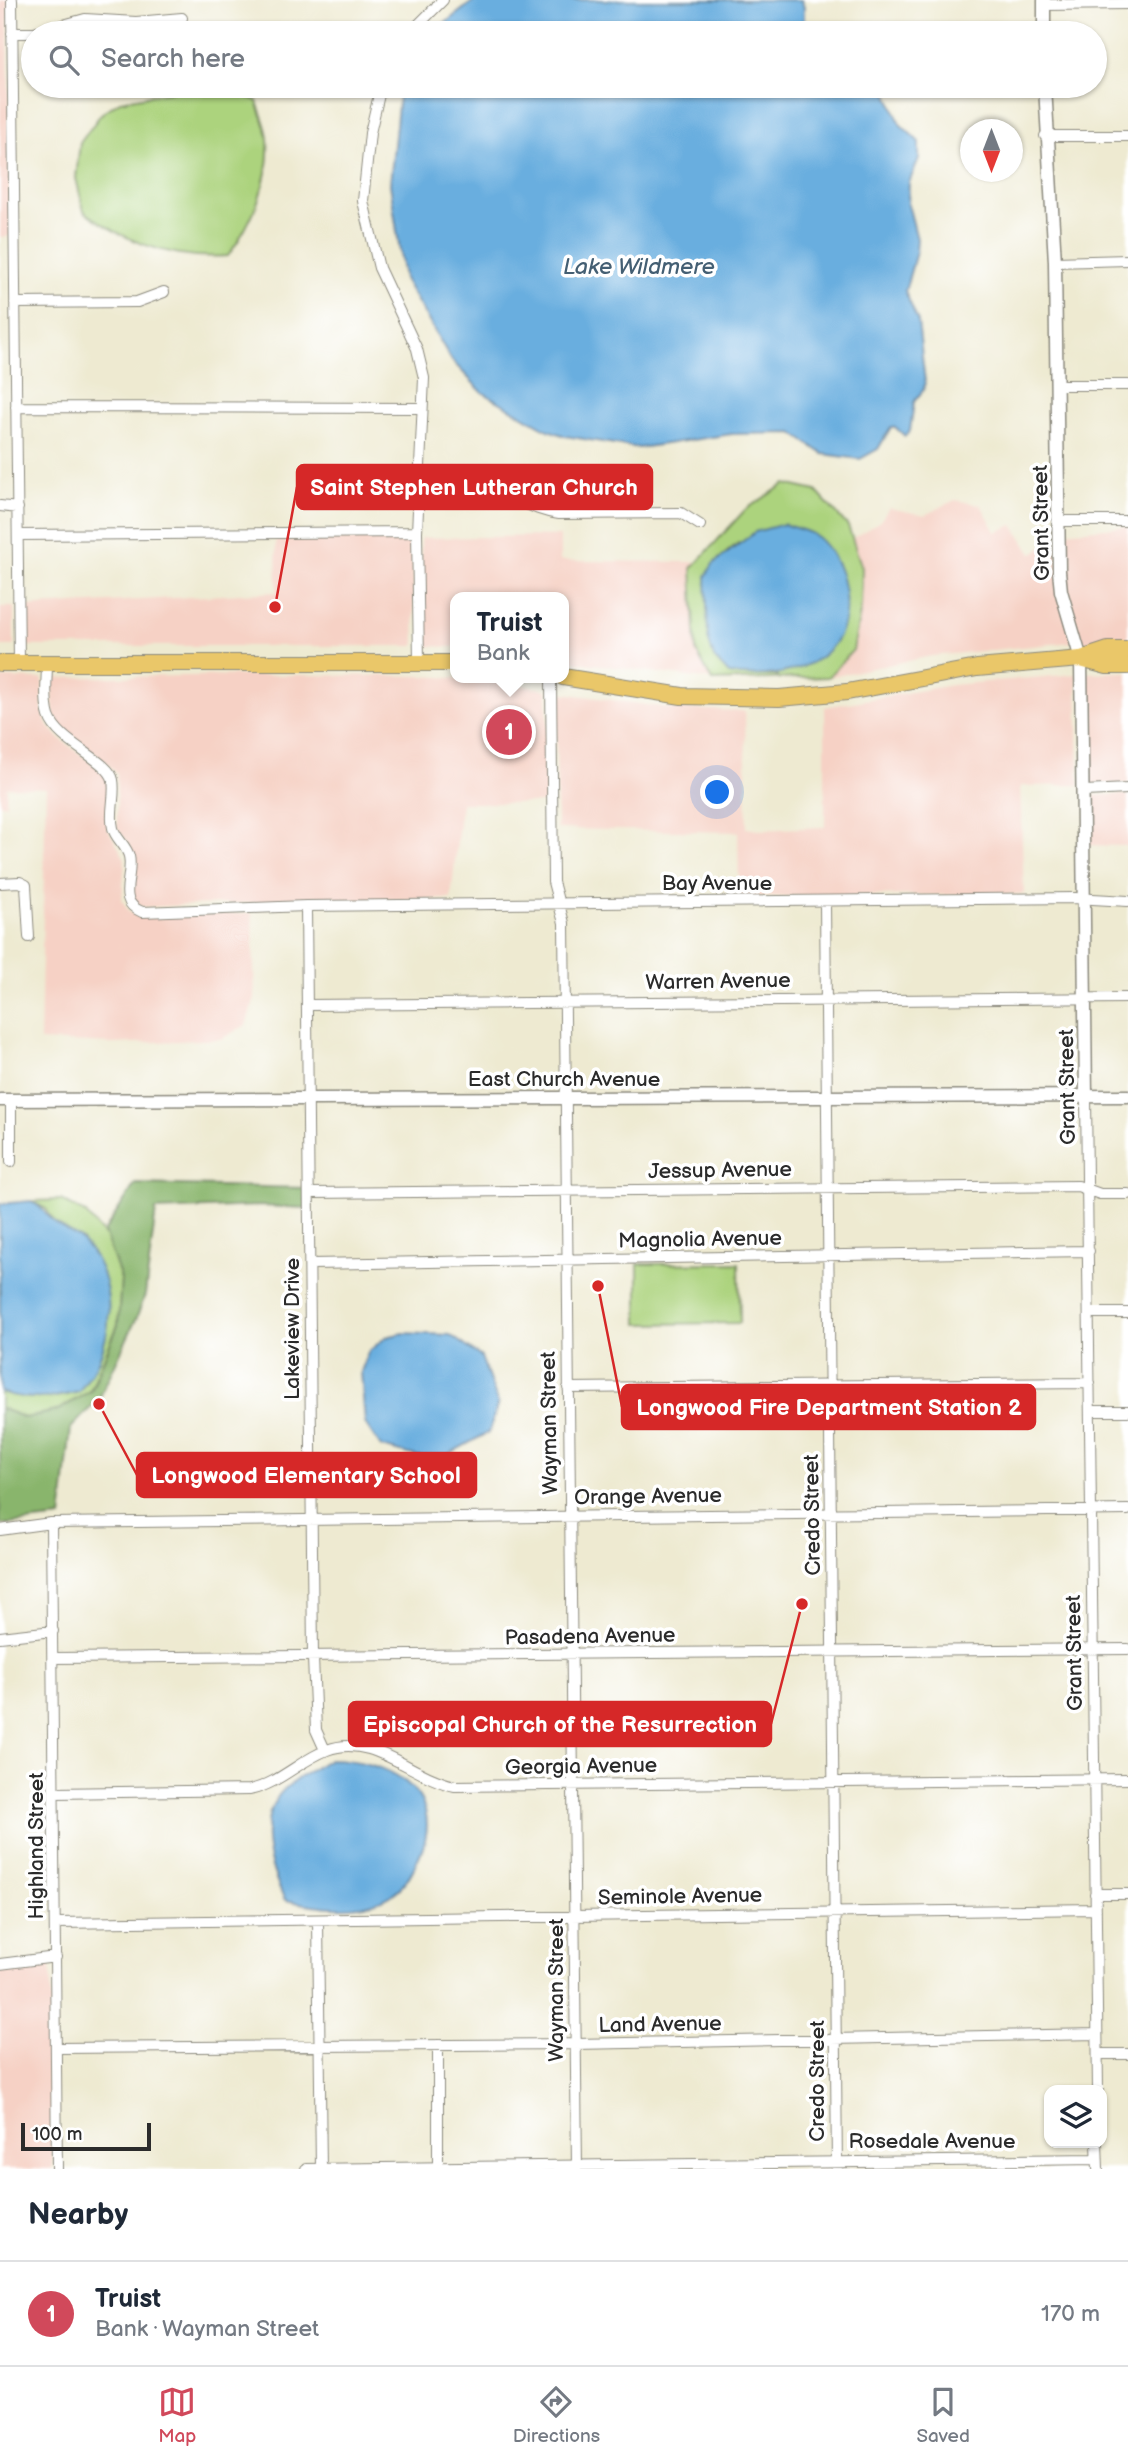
<!DOCTYPE html>
<meta charset="utf-8">
<style>
:root{--surface:#fff;--page:#f2f2f3;--text:#1f2937;--muted:#747a83;--line:#e0e1e3;--accent:#d1495b}
body{margin:0;font-family:"Balsamiq Sans",sans-serif;background:var(--page);color:var(--text)}
.controls{position:absolute;right:21px;bottom:21px;display:grid;overflow:hidden;border-radius:14px;box-shadow:0 2px 5px #0004}
.controls button{width:63px;height:63px;display:grid;place-items:center;padding:0;border:0;border-bottom:2px solid var(--line);background:var(--surface);color:var(--text);font:35px sans-serif}
.compass{position:absolute;left:960px;top:119px;width:63px;height:63px;border-radius:50%;background:var(--surface);box-shadow:0 2px 5px #0004;rotate:180deg}
.scale{position:absolute;left:21px;bottom:18px;width:130px;box-sizing:border-box;padding-left:7px;border:4px solid #2b2b2b;border-top:0;font-size:19px;line-height:24px;white-space:nowrap;color:#2b2b2b;-webkit-text-stroke:5px #fff;paint-order:stroke}
.you{position:absolute;left:718px;top:793px;width:24px;height:24px;margin:-18px;border:5px solid #fff;border-radius:50%;background:#1a73e8;box-shadow:0 0 0 10px #1a73e833}
.badge{display:grid;place-items:center;width:46px;height:46px;border-radius:50%;background:var(--accent);color:#fff;font-size:23px;font-weight:700}
.pin{position:absolute;translate:-50% -50%;border:4px solid #fff;box-shadow:0 2px 7px #0006}
.popup{position:absolute;left:450px;top:592px;width:119px;height:91px;box-sizing:border-box;display:grid;place-content:center;border-radius:14px;background:var(--surface);filter:drop-shadow(0 2px 5px #0005);font-size:23px;white-space:nowrap;color:var(--muted)}
.popup b{font-size:26px;color:var(--text)}
.popup::after{content:'';position:absolute;left:50%;top:100%;margin-left:-14px;border:14px solid transparent;border-top-color:var(--surface)}
.list{margin:0;padding:0;list-style:none}
h2{display:flex;justify-content:space-between;align-items:center;height:91px;margin:0;padding:0 28px;font-size:30px}
h2 small{font-size:23px;font-weight:400;color:var(--muted)}
.list li{display:grid;grid-template-columns:46px 1fr auto;gap:21px;align-items:center;box-sizing:border-box;height:105px;padding:0 28px;border-top:2px solid var(--line)}
.list b{display:block;font-size:26px;white-space:nowrap}
.list p{margin:0;font-size:23px;white-space:nowrap;color:var(--muted)}
.list em{font-size:23px;font-style:normal;color:var(--muted)}
.icon{flex:none;width:38px;height:38px;fill:none;stroke:currentColor;stroke-width:2;stroke-linecap:round;stroke-linejoin:round}
.map{position:relative;flex:none;width:1128px;height:2169px;overflow:hidden}
.search{position:absolute;background:var(--surface);box-shadow:0 2px 5px #0004;left:21px;right:21px;top:21px;height:77px;display:flex;align-items:center;gap:18px;box-sizing:border-box;padding:0 24px;border-radius:38px;color:var(--muted);font-size:26px}
.sheet{height:196px;background:var(--surface)}
nav{display:flex;justify-content:space-around;align-items:center;box-sizing:border-box;height:98px;border-top:2px solid var(--line);background:var(--surface);font-size:19px;color:var(--muted)}
nav a{display:grid;justify-items:center;gap:4px}
nav .on{color:var(--accent)}
.map>svg:first-child{display:block}
.built{fill:#f6d1c5}
.green{fill:#acd37d;stroke:#6c7f54;stroke-width:2;fill-rule:evenodd}
.forest{fill:#89b56c;stroke:#5a704c;stroke-width:2}
.water{fill:#69aedf;stroke:#4a6c85;stroke-width:2}
.lines{fill:none;stroke-linecap:round;stroke-linejoin:round}
.minor-casing{stroke:#8c8a7e;stroke-width:12}
.tertiary-casing{stroke:#8c8a7e;stroke-width:15}
.primary-casing{stroke:#8c8a7e;stroke-width:18}
.minor{stroke:#fff;stroke-width:10}
.tertiary{stroke:#fff;stroke-width:12}
.primary{stroke:#eac769;stroke-width:16}
.labels{text-anchor:middle;stroke-width:7;stroke-linejoin:round;paint-order:stroke}
.street-label{font-size:21px;fill:#2b2b2b;stroke:#fff}
.water-label{font-size:23px;font-style:italic;fill:#445f73;stroke:#fff}
.leader{fill:none;stroke:#d62828;stroke-width:2.5}
.callout-dot{fill:#d62828;stroke:#fff;stroke-width:2.5}
.callout{fill:#d62828;stroke:#d62828;stroke-width:2.5}
.callout-label{font-size:23px;text-anchor:middle;font-weight:bold;fill:#fff}
</style>
<div class="map">
<svg width="1128" height="2169" viewBox="0 0 1128 2169">
<rect width="100%" height="100%" fill="#fff"/>
<filter id="ink" filterUnits="userSpaceOnUse"><feTurbulence type="fractalNoise" baseFrequency=".0143" numOctaves="2"/><feDisplacementMap in="SourceGraphic" scale="14" xChannelSelector="R" yChannelSelector="G"/><feConvolveMatrix kernelMatrix="1 2 1 2 8 2 1 2 1" color-interpolation-filters="sRGB"/></filter>
<filter id="wash" filterUnits="userSpaceOnUse"><feTurbulence type="fractalNoise" baseFrequency=".00686" numOctaves="4" result="noise"/><feDisplacementMap in="SourceGraphic" scale="28" xChannelSelector="R" yChannelSelector="G"/><feGaussianBlur stdDeviation="1.57" result="paint"/><feColorMatrix in="noise" values="0 0 0 0 0 0 0 0 0 0 0 0 0 0 0 0 0 1.4 0 .05"/><feComposite in="paint" operator="in"/></filter>
<g filter="url(#wash)">
<rect width="100%" height="100%" fill="#eeead1"/>
<!-- built -->
<path class="built" d="M0 0H8L10 236 0 237Z
M955 500 981 505 996 532 1013 525 1032 554 1055 538 1072 642 932 656 828 677 853 650 861 608 862 568 852 539 880 521 889 508 925 515Z
M1128 526V642H1081L1066 590 1064 532Z
M560 536V561L698 562 692 569 696 651 712 680 563 660V597H455V647L423 646 421 538Z
M412 538 415 646H23V607L277 592 276 540Z
M0 607H14V646H0Z
M1128 672V784L1088 785 1086 673Z
M1077 674 1079 785 1020 786 1024 894 739 897 738 832 557 829 556 692 673 709 745 711 747 828 758 830 825 827V707L952 685Z
M261 675 422 676 498 681 547 690 548 803H461L451 899 302 901 143 907 135 904 131 898 134 856 128 842 117 828V774L106 762 64 730 54 717 51 678Z
M0 678 43 679 42 706 46 723 59 738 101 770 109 780 108 829 125 859 122 900 129 912 142 917 252 913 255 998 246 1025 221 1039 113 1044 40 1041 46 788 7 787 6 804H0Z
M1128 794V846L1088 845V796Z
M51 1963 53 2169H0V1969Z"/>
<!-- green -->
<path class="green" d="M200 86 237 92 257 101C260 112 267 126 268 138 271 181 252 223 228 256 175 260 126 243 84 211L76 178 80 143 101 114 120 101Z
M785 484 816 491 848 526 862 568 861 608 853 650 828 677 712 681 696 651 692 568 745 510ZM738 543 777 676 729 674 713 564Z
M61 1200 85 1213 109 1240 121 1279 118 1325 90 1391 56 1411 25 1418 0 1408V1392C29 1400 49 1400 79 1392L99 1360 82 1240 55 1223 46 1209 31 1201Z
M739 1263 740 1323 638 1324V1264Z"/>
<!-- forest -->
<path class="forest" d="M135 1184 306 1188V1208L259 1206 156 1210 145 1295 137 1317 99 1399 71 1428 61 1518 0 1525V1408L25 1418 56 1411 91 1391 118 1325 121 1279 104 1232Z"/>
<!-- water -->
<path class="water" d="M475 0H801L804 7V28L828 33H432Z
M400 86H885L900 124 919 142V158L909 183 908 204 917 239 916 252 905 291 918 322 925 382 924 389 914 402 910 431 905 436 895 427H891L878 449 860 459 823 454 793 433 732 434 639 448 565 436 546 429 482 392 452 361 404 279 390 184Z
M784 524C793 528 806 530 814 535 826 542 837 562 841 574 864 657 797 682 729 674L714 658 708 638 706 576 713 564 755 532Z
M31 1201C43 1208 46 1214 55 1223 62 1230 75 1233 82 1241 112 1271 115 1321 99 1359 95 1371 85 1381 79 1392 50 1399 29 1401 0 1392V1204Z
M403 1333 450 1335 481 1357 498 1403 489 1432 436 1461 381 1447 365 1423 361 1372 368 1352 386 1337Z
M329 1759C383 1759 447 1788 421 1852 414 1869 407 1885 391 1895 361 1914 317 1907 285 1900 270 1869 256 1826 279 1795 290 1781 314 1769 329 1759Z"/>
</g>
<g filter="url(#ink)">
<g class="lines">
<defs>
<path id="minor" d="M12 0 19 663
M1044 5 1128 4
M327 27 359 25 378 33
M12 33H34L85 19 136 22 182 18
M410 33 443 0
M381 86 370 133 363 201 379 268 417 349 424 378 417 532 419 662
M1045 136H1128
M1055 262 1128 260
M15 303 137 302 164 292
M1057 385H1128
M16 407 422 408
M418 491 423 490 428 484 460 485 469 491 460 496 429 497 423 490
M469 491C512 487 522 509 559 514L681 513 700 525
M0 506 18 508
M1059 521H1128
M18 535 417 532
M47 663C47 680 44 700 49 716 58 743 109 760 113 780 116 795 109 813 113 828 115 838 126 845 129 856 134 877 115 901 142 912L306 906 1075 898 1128 901
M551 678 553 882 564 923 577 2169
M1084 791 1128 789
M0 883 20 882 26 885 29 937
M825 902 837 2169
M306 906 313 1658 316 1730 325 1750
M308 1005 1128 998
M1086 1097 1098 2090
M11 1101V1162
M310 1193 1078 1186 1100 1194H1128
M311 1264 1089 1251
M1089 1313H1128
M568 1388 1090 1383
M1090 1411H1128
M51 1523 57 2169
M0 1530 51 1523 1128 1510
M0 1637 53 1631
M53 1658 1128 1649
M55 1793 250 1790C280 1783 299 1761 327 1750 372 1732 413 1778 455 1786L1128 1779
M1095 1894H1128
M318 1920 321 2169
M56 1923 1096 1909
M0 1964 56 1957
M438 2045V2168
M56 2048 575 2044 1097 2034
M1098 2054H1128
M1097 2143 1098 2169
M306 2169 1097 2159"/>
<path id="tertiary" d="M1044 0V33
M1045 86 1055 262 1059 571 1061 591 1081 659 1086 1097
M0 1100 1128 1096"/>
<path id="primary" d="M1081 659 1107 666H1128
M0 663H455
M563 677 682 696 779 698 847 692 977 668 1081 659 1108 650H1128"/>
</defs>
<!-- minor casing -->
<use href="#minor" class="minor-casing"/>
<!-- tertiary casing -->
<use href="#tertiary" class="tertiary-casing"/>
<!-- primary casing -->
<use href="#primary" class="primary-casing"/>
<!-- minor -->
<use href="#minor" class="minor"/>
<!-- tertiary -->
<use href="#tertiary" class="tertiary"/>
<!-- primary -->
<use href="#primary" class="primary"/>
</g>
</g>
<g class="labels">
<!-- street labels -->
<g class="street-label">
<text transform="translate(1041 523) rotate(-91)" y="7">Grant Street</text>
<text x="717" y="890">Bay Avenue</text>
<text transform="translate(718 981) rotate(-1)" y="7">Warren Avenue</text>
<text x="564" y="1086">East Church Avenue</text>
<text transform="translate(1067 1087) rotate(-91)" y="7">Grant Street</text>
<text transform="translate(720 1170) rotate(-1)" y="7">Jessup Avenue</text>
<text transform="translate(700 1239) rotate(-1)" y="7">Magnolia Avenue</text>
<text transform="translate(292 1329) rotate(-90)" y="7">Lakeview Drive</text>
<text transform="translate(549 1423) rotate(-91)" y="7">Wayman Street</text>
<text transform="translate(648 1496) rotate(-1)" y="7">Orange Avenue</text>
<text transform="translate(812 1515) rotate(-91)" y="7">Credo Street</text>
<text transform="translate(590 1636) rotate(-1)" y="7">Pasadena Avenue</text>
<text transform="translate(1074 1653) rotate(-91)" y="7">Grant Street</text>
<text transform="translate(581 1766) rotate(-1)" y="7">Georgia Avenue</text>
<text transform="translate(36 1846) rotate(-90)" y="7">Highland Street</text>
<text transform="translate(680 1896) rotate(-1)" y="7">Seminole Avenue</text>
<text transform="translate(556 1990) rotate(-90)" y="7">Wayman Street</text>
<text transform="translate(660 2024) rotate(-1)" y="7">Land Avenue</text>
<text transform="translate(817 2081) rotate(-90)" y="7">Credo Street</text>
<text x="932" y="2148">Rosedale Avenue</text>
</g>
<!-- water labels -->
<g class="water-label">
<text x="639" y="274">Lake Wildmere</text>
</g>
</g>
<!-- callouts -->
<path class="leader" d="M275 607L297 487M598 1286L622 1407M99 1404L137 1475M802 1604L771 1724"/>
<g class="callout-dot">
<circle cx="275" cy="607" r="7"/>
<circle cx="598" cy="1286" r="7"/>
<circle cx="99" cy="1404" r="7"/>
<circle cx="802" cy="1604" r="7"/>
</g>
<g class="callout">
<rect x="297" y="465" width="355" height="44" rx="7"/>
<rect x="622" y="1385" width="413" height="44" rx="7"/>
<rect x="137" y="1453" width="339" height="44" rx="7"/>
<rect x="349" y="1702" width="422" height="44" rx="7"/>
</g>
<g class="callout-label">
<text x="474" y="495">Saint Stephen Lutheran Church</text>
<text x="829" y="1415">Longwood Fire Department Station 2</text>
<text x="306" y="1483">Longwood Elementary School</text>
<text x="560" y="1732">Episcopal Church of the Resurrection</text>
</g>
</svg>
<div class="controls">
<button><svg class="icon" aria-label="layers" viewBox="0 0 24 24"><path d="M12 4l9 5-9 5-9-5zM3 14l9 5 9-5"/></svg></button>
</div>
<svg class="compass" viewBox="-18 -18 36 36"><path d="M0-13l5 13h-10z" fill="#e53935"/><path d="M0 13l5-13h-10z" fill="#747a83"/></svg>
<div class="scale">100 m</div>
<div class="you"></div>
<div class="pin badge" style="left:509px;top:732px">1</div>
<div class="popup"><b>Truist</b>Bank</div>
<div class="search"><svg class="icon" aria-label="search" viewBox="0 0 24 24"><circle cx="10" cy="10" r="6"/><path d="M15 15l6 6"/></svg>Search here</div>
</div>
<section class="sheet">
<h2>Nearby<small></small></h2>
<ul class="list">
<li><span class="badge">1</span><div><b>Truist</b><p>Bank · Wayman Street</p></div><em>170 m</em></li>
</ul>
</section>
<nav>
<a class="on"><svg class="icon" aria-label="map" viewBox="0 0 24 24"><path d="M3 6l6-2 6 2 6-2v14l-6 2-6-2-6 2zM9 4v14M15 6v14"/></svg>Map</a>
<a><svg class="icon" aria-label="directions" viewBox="0 0 24 24"><path d="M12 3l9 9-9 9-9-9zM9 14v-3h6M13 9l2 2-2 2"/></svg>Directions</a>
<a><svg class="icon" aria-label="saved" viewBox="0 0 24 24"><path d="M7 4h10v16l-5-4-5 4z"/></svg>Saved</a>
</nav>
